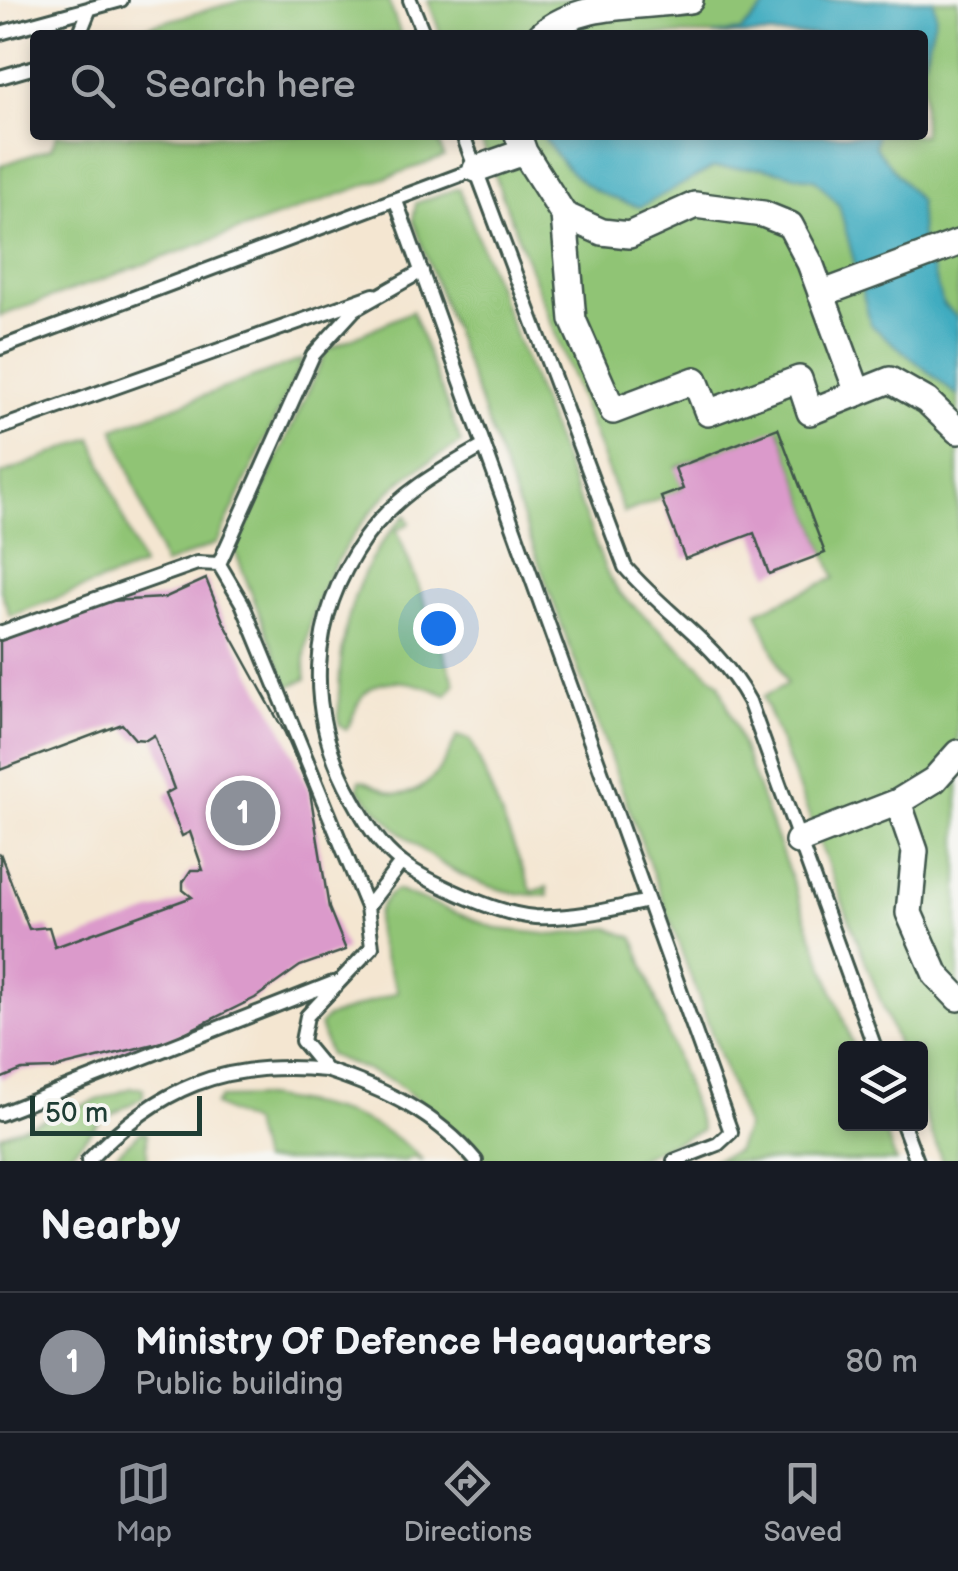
<!DOCTYPE html>
<style>
:root{--surface:#171b24;--page:#242831;--text:#f1f3f6;--muted:#9ea1a6;--line:#363941;--accent:#8c9099}
body{margin:0;font-family:"Balsamiq Sans",sans-serif;background:var(--page);color:var(--text)}
.controls{position:absolute;right:30px;bottom:30px;display:grid;overflow:hidden;border-radius:10px;box-shadow:0 5px 15px #0003}
.controls button{width:90px;height:90px;display:grid;place-items:center;padding:0;border:0;border-bottom:2px solid var(--line);background:var(--surface);color:var(--text);font:50px sans-serif}
.scale{position:absolute;left:30px;bottom:25px;width:172px;box-sizing:border-box;padding-left:10px;border:5px solid #1f3d34;border-top:0;font-size:28px;line-height:35px;white-space:nowrap;color:#1f3d34;-webkit-text-stroke:8px #f6f6f2;paint-order:stroke}
.you{position:absolute;left:438px;top:628px;width:35px;height:35px;margin:-25px;border:8px solid #fff;border-radius:50%;background:#1a73e8;box-shadow:0 0 0 15px #1a73e833}
.badge{display:grid;place-items:center;width:65px;height:65px;border-radius:50%;background:var(--accent);color:#fff;font-size:32px;font-weight:700}
.pin{position:absolute;translate:-50% -50%;border:5px solid #fff;box-shadow:0 2px 10px #0006}
.list{margin:0;padding:0;list-style:none}
h2{display:flex;justify-content:space-between;align-items:center;height:130px;margin:0;padding:0 40px;font-size:42px}
h2 small{font-size:32px;font-weight:400;color:var(--muted)}
.list li{display:grid;grid-template-columns:65px 1fr auto;gap:30px;align-items:center;box-sizing:border-box;height:140px;padding:0 40px;border-top:2px solid var(--line)}
.list b{display:block;font-size:38px;white-space:nowrap}
.list p{margin:0;font-size:32px;white-space:nowrap;color:var(--muted)}
.list em{font-size:32px;font-style:normal;color:var(--muted)}
.icon{flex:none;width:55px;height:55px;fill:none;stroke:currentColor;stroke-width:2;stroke-linecap:round;stroke-linejoin:round}
.map{position:relative;flex:none;width:958px;height:1161px;overflow:hidden}
.search{position:absolute;background:var(--surface);box-shadow:0 5px 15px #0003;left:30px;right:30px;top:30px;height:110px;display:flex;align-items:center;gap:25px;box-sizing:border-box;padding:0 35px;border-radius:10px;color:var(--muted);font-size:38px}
.sheet{height:270px;background:var(--surface)}
nav{display:flex;justify-content:space-around;align-items:center;box-sizing:border-box;height:140px;border-top:2px solid var(--line);background:var(--surface);font-size:28px;color:var(--muted)}
nav a{display:grid;justify-items:center;gap:5px}
nav .on{color:var(--accent)}
.map>svg:first-child{display:block}
.green{fill:#90c475;stroke:#588054;stroke-width:2.5}
.water{fill:#41acc0;stroke:#30747a;stroke-width:2.5}
.building{fill:#db9acb}
.lines{fill:none;stroke-linecap:round;stroke-linejoin:round}
.lane-casing{stroke:#3f564c;stroke-width:18}
.street-casing{stroke:#3f564c;stroke-width:30}
.lane{stroke:#fff;stroke-width:12}
.street{stroke:#fff;stroke-width:25}
</style>
<div class="map">
<svg width="958" height="1161" viewBox="0 0 958 1161">
<rect width="100%" height="100%" fill="#f6f6f2"/>
<filter id="ink" filterUnits="userSpaceOnUse"><feTurbulence type="fractalNoise" baseFrequency=".01" numOctaves="2"/><feDisplacementMap in="SourceGraphic" scale="20" xChannelSelector="R" yChannelSelector="G"/><feConvolveMatrix kernelMatrix="1 2 1 2 8 2 1 2 1" color-interpolation-filters="sRGB"/></filter>
<filter id="wash" filterUnits="userSpaceOnUse"><feTurbulence type="fractalNoise" baseFrequency=".0048" numOctaves="4" result="noise"/><feDisplacementMap in="SourceGraphic" scale="40" xChannelSelector="R" yChannelSelector="G"/><feGaussianBlur stdDeviation="2.25" result="paint"/><feColorMatrix in="noise" values="0 0 0 0 0 0 0 0 0 0 0 0 0 0 0 0 0 1.4 0 .05"/><feComposite in="paint" operator="in"/></filter>
<g filter="url(#wash)">
<rect width="100%" height="100%" fill="#f4e6d1"/>
<!-- green -->
<path class="green" d="M243 0H388L401 35H116Z
M428 0H958V1161H942L921 1105 920 1048H899L763 697 787 684 757 612 835 578 779 429 676 467 683 489 624 513 479 135H923V35H441Z
M57 135H436L444 157 0 316V166L51 148Z
M459 188 606 571 619 593 719 683 854 1048H846V1124H882L896 1161H711L736 1151 746 1127 413 220 416 203Z
M412 311 461 443C437 457 410 471 390 491 346 536 297 614 306 679L288 687 235 551 327 350Z
M303 359 217 543 164 565 114 429Z
M92 438 142 566 10 616 0 588V475Z
M406 515 410 523 397 530 455 683 447 695C423 685 387 671 364 694 355 704 354 719 346 730L339 724C337 647 348 571 406 515Z
M457 736 471 740 532 892 547 887 548 896C468 895 409 847 358 789L360 780C373 782 384 793 397 794 430 795 447 760 457 736Z
M396 890 498 929 555 935 609 928 634 938 702 1130 632 1161H470L429 1109 393 1081 329 1055 320 1025 326 1018 398 992C386 958 357 915 396 890Z
M131 1088H143V1097L102 1120 63 1161H0V1135Z
M265 1097C323 1105 381 1116 423 1161L414 1157 403 1161H261L252 1124 215 1105 220 1098Z
M142 1131 147 1133V1161H108Z"/>
<!-- water -->
<path class="water" d="M772 0H933L936 15 923 64V35H713L741 31Z
M542 135H877L875 147 919 201 921 236 943 304 958 318V396L871 325 839 205 816 180 763 168H713L640 207C589 193 571 179 542 135Z"/>
<g id="blocks">
<!-- building -->
<path class="building" d="M778 428 825 553 769 574 754 533 685 559 661 497 683 489 675 468Z
M206 579 223 621 285 733 310 792 329 908 346 950 300 966 255 998 170 1040 53 1069 22 1070 0 1079V853L29 929 49 927 55 947 192 897 183 890V882L191 870H203L190 832 182 836 165 794 174 789 154 735 146 740 135 739 122 724 0 770V639L109 601 164 598Z"/>
</g>
</g>
<g filter="url(#ink)">
<use href="#blocks" fill-opacity="0" stroke="#3f564c" stroke-width="2.5"/>
<g class="lines">
<defs>
<path id="lane" d="M410 0 424 35
M0 33 121 0
M79 35 90 8
M0 77 35 67
M463 135 625 567C668 617 717 642 749 701L875 1048
M396 201 731 1132 718 1144 674 1161
M0 348 476 169
M0 428 374 295
M484 446C439 471 396 495 365 538 308 619 304 711 352 797 365 821 379 846 402 863 417 875 438 884 455 892 479 903 510 915 535 917 573 919 612 909 648 901
M219 564 313 355 355 309 422 271
M0 633 197 563 219 564 242 603 367 907 372 947 307 1016 302 1041 326 1070C224 1060 158 1087 88 1161
M367 907 401 863
M326 1070C384 1089 436 1113 476 1161
M0 1114 333 983
M903 1124 917 1161"/>
<path id="street" d="M541 35C581 0 640 8 690 0
M524 152 564 215 573 320 613 411 695 380 708 413 799 379 810 412 890 380 927 401 958 431
M476 169 524 152 518 135
M564 215 602 232 629 235 695 205 763 214 790 225 810 263 858 393
M821 294 958 243
M898 802 934 780 958 753
M798 841 898 802 915 851 909 913 936 975 958 998"/>
</defs>
<!-- lane casing -->
<use href="#lane" class="lane-casing"/>
<!-- street casing -->
<use href="#street" class="street-casing"/>
<!-- lane -->
<use href="#lane" class="lane"/>
<!-- street -->
<use href="#street" class="street"/>
</g>
</g>
</svg>
<div class="controls">
<button><svg class="icon" aria-label="layers" viewBox="0 0 24 24"><path d="M12 4l9 5-9 5-9-5zM3 14l9 5 9-5"/></svg></button>
</div>
<div class="scale">50 m</div>
<div class="you"></div>
<div class="pin badge" style="left:243px;top:813px">1</div>
<div class="search"><svg class="icon" aria-label="search" viewBox="0 0 24 24"><circle cx="10" cy="10" r="6"/><path d="M15 15l6 6"/></svg>Search here</div>
</div>
<section class="sheet">
<h2>Nearby<small></small></h2>
<ul class="list">
<li><span class="badge">1</span><div><b>Ministry Of Defence Heaquarters</b><p>Public building</p></div><em>80 m</em></li>
</ul>
</section>
<nav>
<a class="on"><svg class="icon" aria-label="map" viewBox="0 0 24 24"><path d="M3 6l6-2 6 2 6-2v14l-6 2-6-2-6 2zM9 4v14M15 6v14"/></svg>Map</a>
<a><svg class="icon" aria-label="directions" viewBox="0 0 24 24"><path d="M12 3l9 9-9 9-9-9zM9 14v-3h6M13 9l2 2-2 2"/></svg>Directions</a>
<a><svg class="icon" aria-label="saved" viewBox="0 0 24 24"><path d="M7 4h10v16l-5-4-5 4z"/></svg>Saved</a>
</nav>
